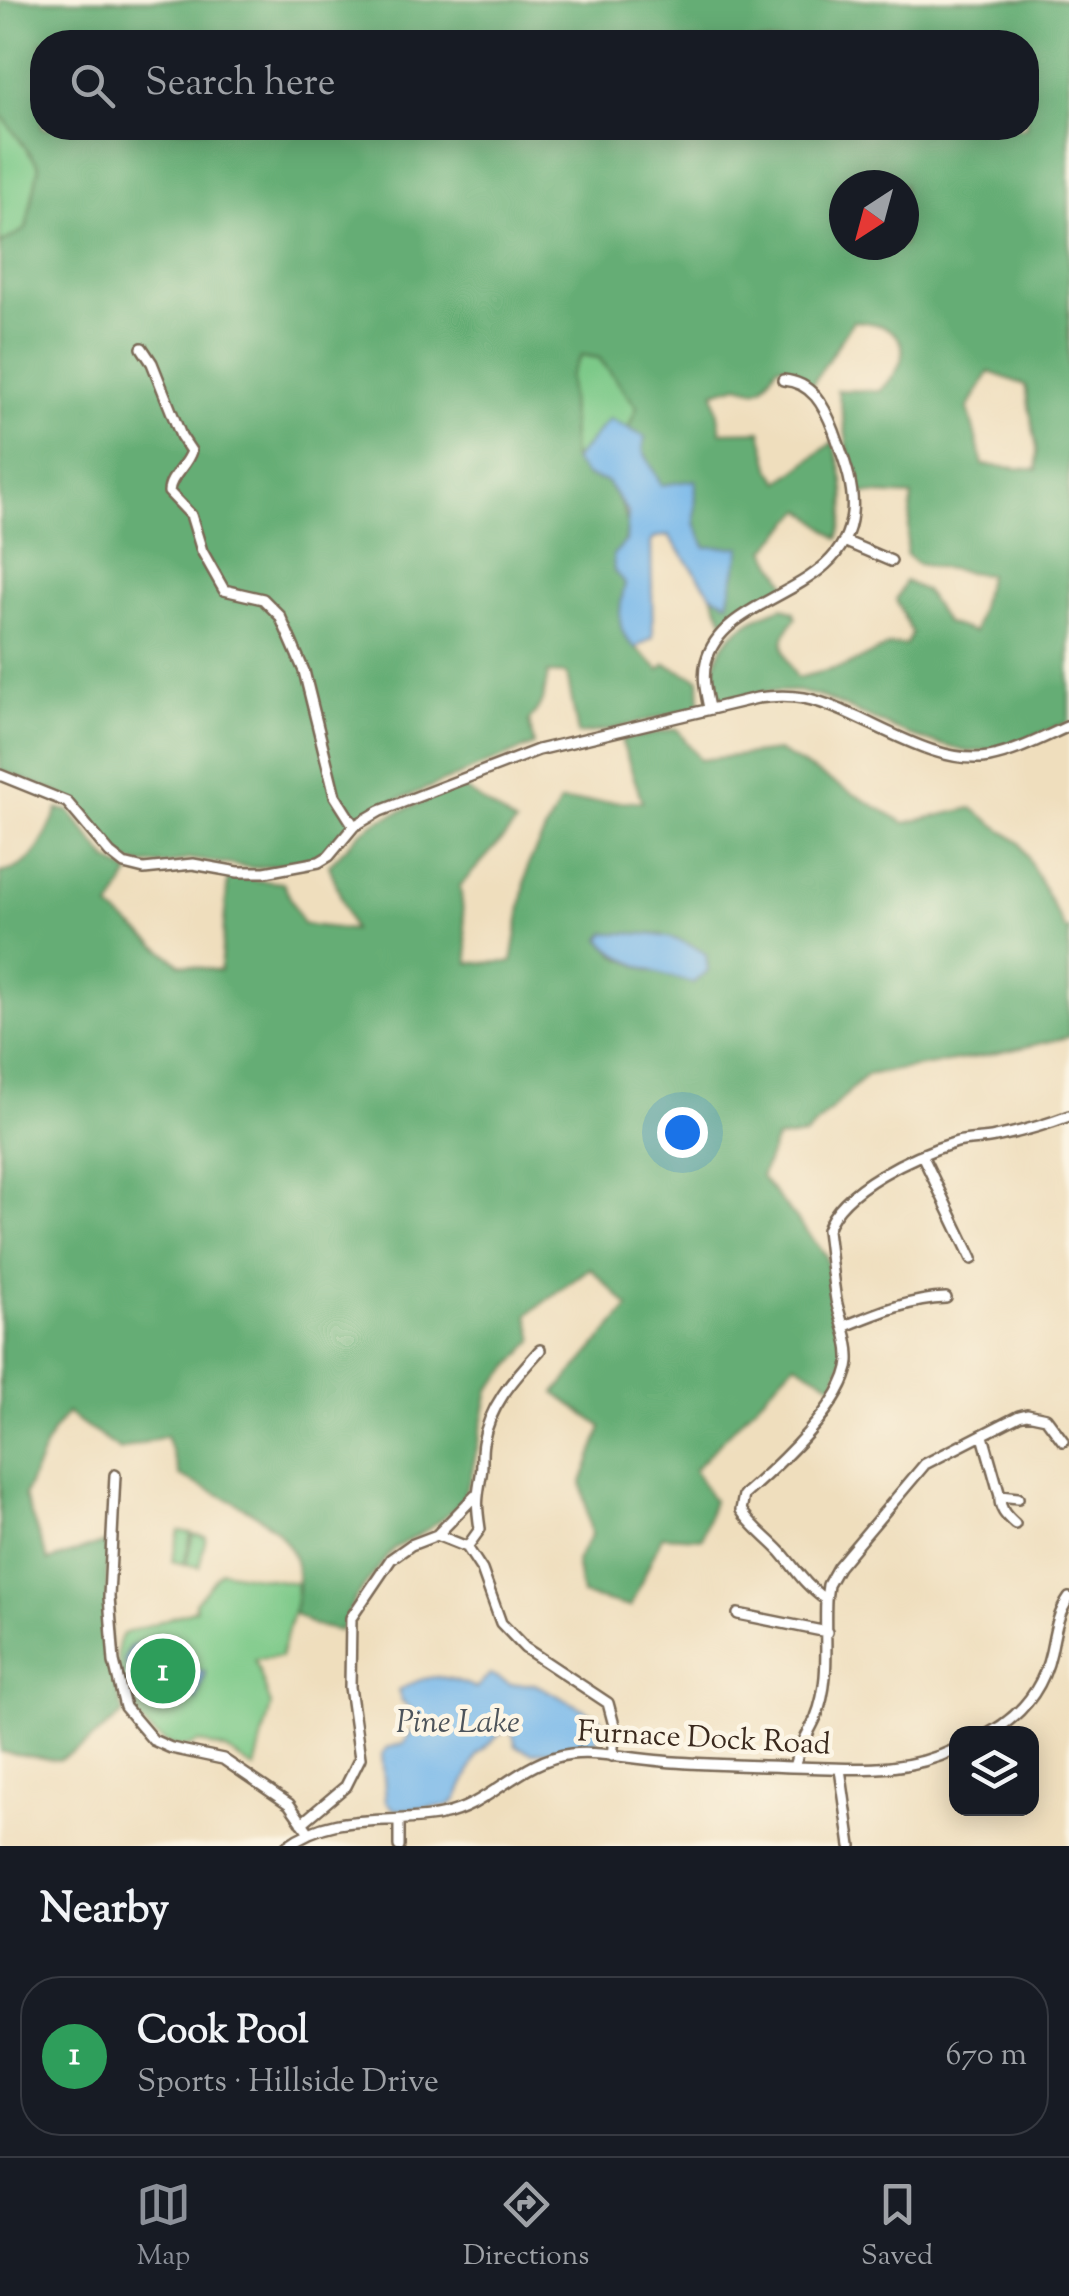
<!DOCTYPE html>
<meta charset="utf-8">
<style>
:root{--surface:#171b24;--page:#20242c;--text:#f1f3f6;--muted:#9ea1a6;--line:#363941;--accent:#8c9099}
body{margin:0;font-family:"Sorts Mill Goudy",serif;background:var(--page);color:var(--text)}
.controls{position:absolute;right:30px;bottom:30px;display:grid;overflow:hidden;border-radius:20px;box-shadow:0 5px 25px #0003}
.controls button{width:90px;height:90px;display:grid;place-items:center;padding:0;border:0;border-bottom:2px solid var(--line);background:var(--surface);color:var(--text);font:50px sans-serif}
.compass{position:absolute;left:829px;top:170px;width:90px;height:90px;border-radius:50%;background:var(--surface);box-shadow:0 5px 25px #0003;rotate:216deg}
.you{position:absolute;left:682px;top:1132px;width:35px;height:35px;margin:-25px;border:8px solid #fff;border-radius:50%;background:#1a73e8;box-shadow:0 0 0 15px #1a73e833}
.badge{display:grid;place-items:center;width:65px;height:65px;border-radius:50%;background:var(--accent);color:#fff;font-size:32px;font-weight:700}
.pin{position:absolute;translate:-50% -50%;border:5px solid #fff;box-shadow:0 2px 10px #0006}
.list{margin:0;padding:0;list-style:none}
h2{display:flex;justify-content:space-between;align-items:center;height:130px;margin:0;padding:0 40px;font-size:42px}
h2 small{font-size:32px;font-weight:400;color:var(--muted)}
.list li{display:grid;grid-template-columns:65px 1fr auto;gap:30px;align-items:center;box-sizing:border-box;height:160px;margin:0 20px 20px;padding:0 20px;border:2px solid var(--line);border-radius:40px}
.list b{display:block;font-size:38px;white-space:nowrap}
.list p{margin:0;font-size:32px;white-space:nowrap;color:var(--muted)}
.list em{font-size:32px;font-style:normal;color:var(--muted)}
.icon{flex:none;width:55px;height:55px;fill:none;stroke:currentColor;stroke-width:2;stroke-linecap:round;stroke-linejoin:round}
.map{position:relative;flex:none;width:1069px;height:1846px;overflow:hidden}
.search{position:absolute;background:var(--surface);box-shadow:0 5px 25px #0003;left:30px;right:30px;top:30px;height:110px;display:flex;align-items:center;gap:25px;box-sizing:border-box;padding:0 35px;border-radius:40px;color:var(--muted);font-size:38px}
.sheet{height:310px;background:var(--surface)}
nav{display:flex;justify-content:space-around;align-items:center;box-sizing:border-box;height:140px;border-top:2px solid var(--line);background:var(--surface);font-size:28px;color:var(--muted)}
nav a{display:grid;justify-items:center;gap:5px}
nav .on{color:var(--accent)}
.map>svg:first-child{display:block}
.green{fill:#7cc988;stroke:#5c7a53;stroke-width:2.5}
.forest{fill:#65ad74;stroke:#506c49;stroke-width:2.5;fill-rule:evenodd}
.water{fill:#76b7ea;stroke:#587084;stroke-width:2.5}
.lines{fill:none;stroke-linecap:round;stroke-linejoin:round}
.minor-casing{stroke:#7a6956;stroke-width:14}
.minor{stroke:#fff;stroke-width:9}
.labels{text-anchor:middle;stroke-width:9;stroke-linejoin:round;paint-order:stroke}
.street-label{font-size:30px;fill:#3b2a1e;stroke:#fcf5e5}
.water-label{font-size:32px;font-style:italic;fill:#4d545b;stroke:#fcf5e5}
</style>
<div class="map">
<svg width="1069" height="1846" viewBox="0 0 1069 1846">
<rect width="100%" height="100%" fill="#fcf5e5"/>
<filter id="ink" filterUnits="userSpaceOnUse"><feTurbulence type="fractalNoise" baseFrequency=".01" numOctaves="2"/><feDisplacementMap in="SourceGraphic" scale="20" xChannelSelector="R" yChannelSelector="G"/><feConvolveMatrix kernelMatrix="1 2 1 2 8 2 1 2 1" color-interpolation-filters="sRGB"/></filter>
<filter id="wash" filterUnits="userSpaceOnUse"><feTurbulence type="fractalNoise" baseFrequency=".0048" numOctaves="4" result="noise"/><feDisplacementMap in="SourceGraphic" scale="40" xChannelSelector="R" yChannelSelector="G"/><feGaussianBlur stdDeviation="2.25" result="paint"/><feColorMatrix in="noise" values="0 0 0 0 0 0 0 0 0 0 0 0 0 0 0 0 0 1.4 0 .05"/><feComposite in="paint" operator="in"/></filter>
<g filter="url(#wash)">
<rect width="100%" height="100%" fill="#efdebd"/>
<!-- green -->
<path class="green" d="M0 113 39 166 26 229 0 244Z
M581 355 599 358 638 407 628 429 609 419 573 461 569 376Z
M179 1531 191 1533 184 1564 172 1561Z
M193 1534 206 1537 199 1567 186 1564Z
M221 1571 296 1583 297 1599 280 1657 255 1659 271 1705 255 1769 226 1750 199 1742C153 1769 100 1670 123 1634L196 1609 195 1603Z"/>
<!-- forest -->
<path class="forest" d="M0 0H1069V722L1003 749 968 752 914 737 822 697 797 691 764 692 720 701C700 650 738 622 783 607L794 612 796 618C775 642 783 652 797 678L846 666 890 645H906L912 633 896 600 905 581 925 591 946 623 974 632 988 575 917 564 906 554 912 496 856 493C846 459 848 425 837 390L880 391C919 352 906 324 853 321L812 385 785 365 777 366 764 386 756 390 739 385 714 392 721 432 761 431 771 470 780 482 833 442C844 475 850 506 838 539L803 509 766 550 787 585 725 624 712 595 728 601 695 523 696 481 661 486 643 450 645 438 628 429 637 407 599 358 582 355 569 376 573 460 586 476 607 482C633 521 632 527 614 571L626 584C613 633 626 639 660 670L665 664 699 679 700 707 610 730 578 734 567 674 548 673 543 701 529 721 534 745 356 817 326 854 316 860 254 868 190 859 168 864 142 865 129 862 112 850 75 803 61 794 0 770V244L26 229 39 166 0 113ZM42 42H1026V128H42ZM844 185H904V245H844ZM989 372 1025 385 1037 448V470L983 465 968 408Z
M677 729 700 760 778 751 905 823 972 808 1020 843 1065 929H1069V1037L985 1056 866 1075 806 1135 776 1139 761 1177 826 1255 844 1354 834 1385 795 1363 694 1470 713 1501 702 1538 662 1536 630 1607 582 1595 576 1561 591 1535 582 1482 602 1427 555 1393 629 1307 590 1268 528 1314 534 1340 489 1390 471 1477 460 1504 430 1528 393 1549 354 1600 340 1631 313 1625 293 1613C319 1528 241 1507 180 1476L166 1436 120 1450 67 1413 52 1432 24 1496 48 1561 106 1542 110 1666 124 1713 81 1748 58 1760 0 1752V873C36 867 44 839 58 809L69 811 107 859 130 874 110 909 180 964 220 971 228 877 283 883 303 924 353 930 329 865 361 832 377 821 460 786 516 824 460 886 469 963 512 962 528 865 560 802 642 801 621 740ZM605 933 662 935 650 971 618 957 601 940Z"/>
<!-- water -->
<path class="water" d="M609 419 645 437 643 450 661 485 696 480 695 523 705 547H741L728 602 712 595 669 536 656 537 651 542 653 637 636 648C614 632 619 609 625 584L614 571 613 555 626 541 628 513 607 482 586 476 573 461Z
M605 933C643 933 674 932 706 954L708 971 693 983C657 973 628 967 601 940Z
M142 1642 176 1647 191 1656 187 1666 206 1673 196 1700 177 1692 173 1701 138 1695 124 1660 129 1648Z
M490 1674 510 1684H535L600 1718 604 1726 594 1744 532 1753 516 1746 512 1731 502 1732 477 1755 456 1800 448 1806 395 1810 386 1802 382 1755 387 1748 404 1743 422 1718 402 1702 398 1691C429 1672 442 1674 476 1688Z"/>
</g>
<g filter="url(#ink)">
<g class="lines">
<defs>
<path id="minor" d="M142 348 152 363 181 436 191 451C187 466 169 477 169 492L191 515 202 551 224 590 263 599 280 616 304 671 335 796 354 826
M844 541 891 561
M709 708C706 693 702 678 706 662 724 592 844 597 852 513 855 485 843 457 834 431 824 405 812 382 783 380
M0 775 67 802 110 853 124 864 144 869 193 864 238 872H265L319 862 329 856 354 826 380 811 538 750 757 698C772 696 788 695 804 698 860 709 929 767 989 757 1016 752 1044 737 1069 726
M923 1157 972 1259
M845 1326C877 1313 911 1299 946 1298
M540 1350C514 1379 490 1404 483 1443 481 1453 483 1464 481 1475 477 1500 476 1502 480 1529L467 1547 482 1570 501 1623 525 1648 608 1703 615 1729 612 1756
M983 1436 1000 1496
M115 1475 109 1597 114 1662 125 1707 153 1740 171 1748 223 1759 289 1804 308 1831
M1015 1524C1006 1516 999 1509 1000 1496L1018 1498
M437 1535 467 1547
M826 1600 828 1585 838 1567 925 1464 1019 1416 1027 1414 1046 1418 1063 1441
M738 1614 827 1632
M988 1734C1021 1716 1043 1689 1051 1652 1055 1633 1057 1615 1069 1598
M794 1767C799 1746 808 1735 816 1717 831 1680 824 1639 826 1600 802 1582 799 1573 781 1552 767 1537 752 1527 741 1510L744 1495C775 1468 846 1403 849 1361 850 1339 840 1320 836 1300 832 1277 830 1253 827 1230 841 1188 916 1154 957 1142 969 1139 983 1140 995 1137 1020 1132 1045 1125 1069 1116
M840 1769 851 1846
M399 1820V1846
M302 1823 346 1786 360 1758 350 1687 351 1618 391 1559 411 1545 437 1535 475 1496
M287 1846C336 1810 385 1826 441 1815 490 1806 520 1760 571 1754 600 1751 632 1759 662 1761 705 1765 749 1765 792 1767 850 1768 903 1775 956 1749"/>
</defs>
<!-- minor casing -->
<use href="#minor" class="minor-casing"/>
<!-- minor -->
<use href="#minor" class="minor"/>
</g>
</g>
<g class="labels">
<!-- street labels -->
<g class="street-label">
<text transform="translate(704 1737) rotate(3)" y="10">Furnace Dock Road</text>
</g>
<!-- water labels -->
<g class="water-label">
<text x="458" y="1732">Pine Lake</text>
</g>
</g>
</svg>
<div class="controls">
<button><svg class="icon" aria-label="layers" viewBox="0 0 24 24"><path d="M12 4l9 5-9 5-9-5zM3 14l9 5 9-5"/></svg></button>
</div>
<svg class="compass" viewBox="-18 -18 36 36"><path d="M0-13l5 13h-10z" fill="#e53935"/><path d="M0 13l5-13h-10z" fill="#9ea1a6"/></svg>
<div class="you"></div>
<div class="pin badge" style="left:163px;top:1671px;background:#2e9e5b">1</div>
<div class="search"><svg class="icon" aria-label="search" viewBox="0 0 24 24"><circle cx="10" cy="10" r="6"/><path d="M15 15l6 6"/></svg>Search here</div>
</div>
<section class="sheet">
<h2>Nearby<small></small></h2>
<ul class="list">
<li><span class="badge" style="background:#2e9e5b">1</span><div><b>Cook Pool</b><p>Sports · Hillside Drive</p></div><em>670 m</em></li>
</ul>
</section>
<nav>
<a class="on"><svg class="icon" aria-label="map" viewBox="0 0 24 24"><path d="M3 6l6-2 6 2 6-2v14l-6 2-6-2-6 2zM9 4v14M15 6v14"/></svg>Map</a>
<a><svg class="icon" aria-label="directions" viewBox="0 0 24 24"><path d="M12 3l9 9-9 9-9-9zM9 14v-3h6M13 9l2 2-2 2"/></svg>Directions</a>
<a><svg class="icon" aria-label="saved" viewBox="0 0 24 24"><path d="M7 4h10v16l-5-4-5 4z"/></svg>Saved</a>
</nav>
